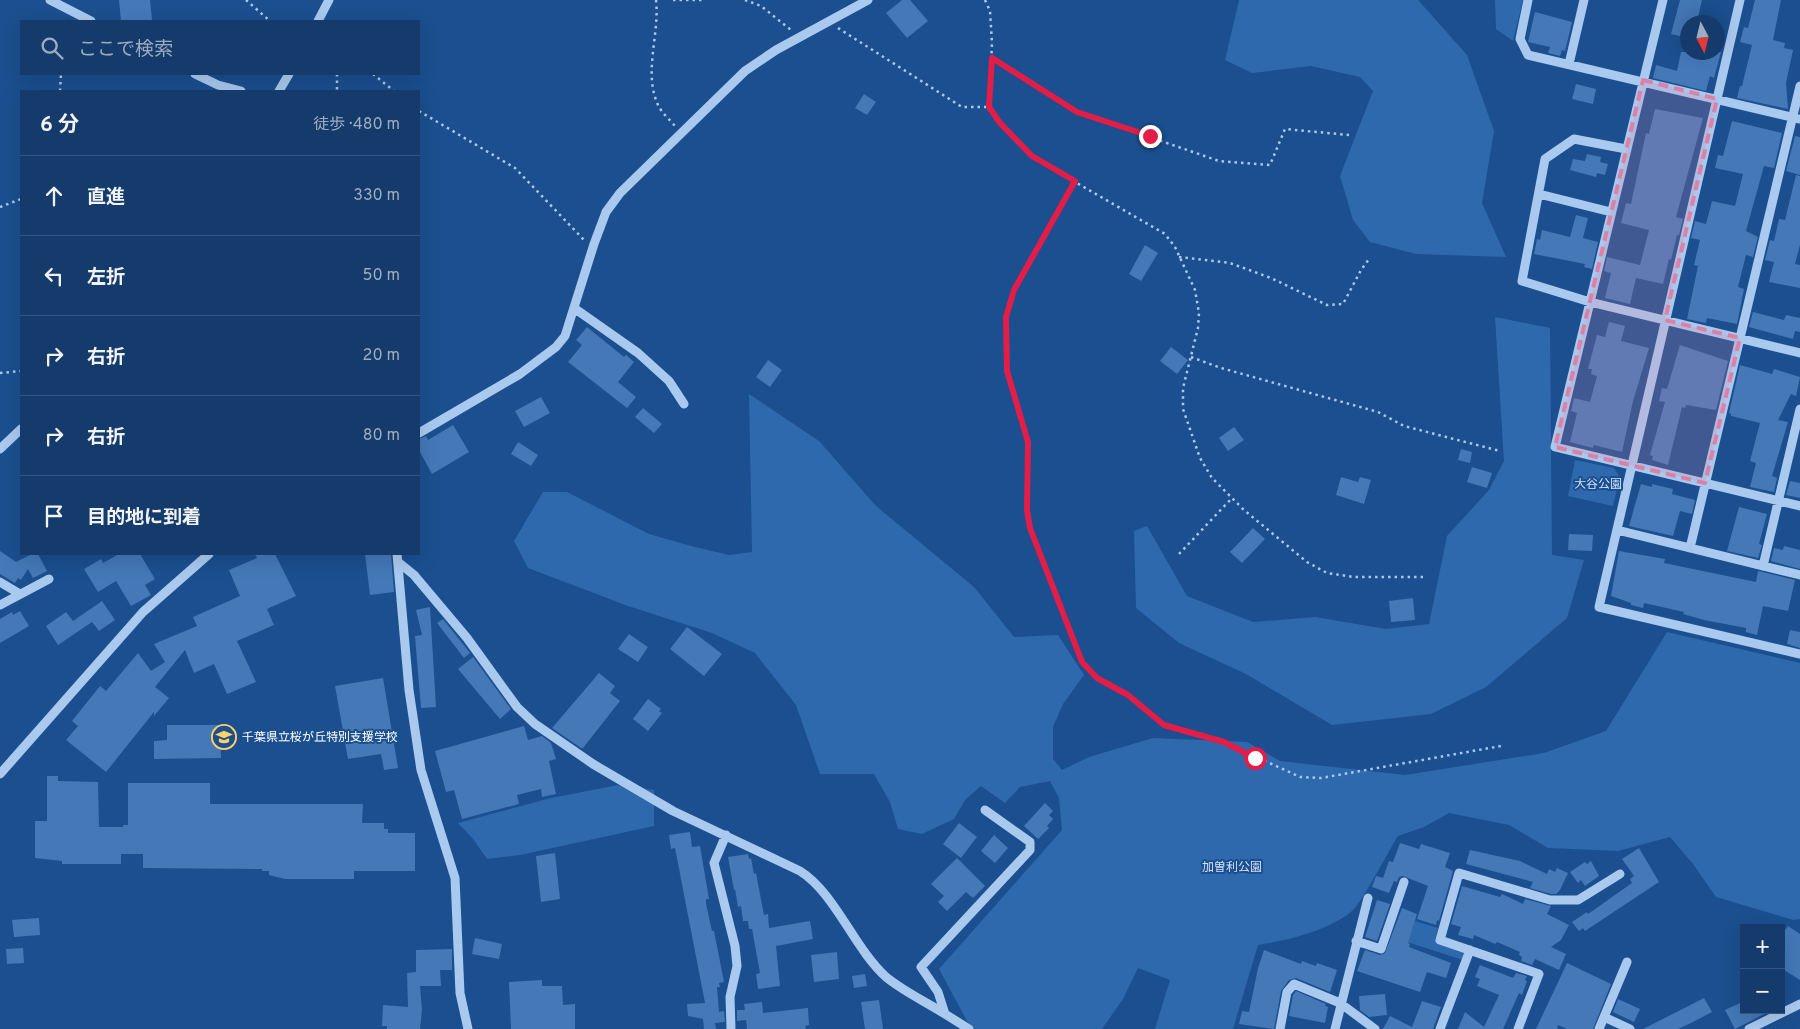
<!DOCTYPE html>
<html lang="ja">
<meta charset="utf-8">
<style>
:root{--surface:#143b6b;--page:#1d4271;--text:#f1f3f6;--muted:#9dadc1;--line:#33557e}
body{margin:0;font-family:Overpass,"Noto Sans JP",sans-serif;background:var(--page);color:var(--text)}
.controls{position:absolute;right:15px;bottom:15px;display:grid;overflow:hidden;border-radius:0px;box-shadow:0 5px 20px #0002}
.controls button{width:45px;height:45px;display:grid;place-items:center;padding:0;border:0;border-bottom:1px solid var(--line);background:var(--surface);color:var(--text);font:25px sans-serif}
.compass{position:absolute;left:1680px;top:15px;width:45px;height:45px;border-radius:50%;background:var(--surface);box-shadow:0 5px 20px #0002;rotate:173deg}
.stop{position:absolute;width:15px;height:15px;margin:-11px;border:4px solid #e11d48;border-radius:50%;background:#fff}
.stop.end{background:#e11d48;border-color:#fff;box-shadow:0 1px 5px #0008}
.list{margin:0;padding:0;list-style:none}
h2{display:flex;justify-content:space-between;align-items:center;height:65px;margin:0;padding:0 20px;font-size:21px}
h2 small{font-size:16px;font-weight:400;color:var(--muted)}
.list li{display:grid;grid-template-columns:32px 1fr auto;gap:15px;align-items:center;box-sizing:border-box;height:80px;padding:0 20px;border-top:1px solid var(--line)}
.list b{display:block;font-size:19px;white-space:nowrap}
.list em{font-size:16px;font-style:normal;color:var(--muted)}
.icon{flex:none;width:28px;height:28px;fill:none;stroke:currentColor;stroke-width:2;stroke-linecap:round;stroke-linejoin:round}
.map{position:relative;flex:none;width:1800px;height:1029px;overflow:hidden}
.search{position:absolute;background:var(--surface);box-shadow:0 5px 20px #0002;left:20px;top:20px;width:400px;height:55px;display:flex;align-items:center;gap:12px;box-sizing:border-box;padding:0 18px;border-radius:0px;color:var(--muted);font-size:19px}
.panel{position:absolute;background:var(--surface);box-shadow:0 5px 20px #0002;left:20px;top:90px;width:400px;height:465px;border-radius:0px}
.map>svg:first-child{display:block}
.green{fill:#2e69ad}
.building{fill:#4478b7}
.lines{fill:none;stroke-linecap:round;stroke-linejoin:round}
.path{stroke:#a9c9ee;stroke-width:2.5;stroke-dasharray:2.5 4;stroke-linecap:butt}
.minor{stroke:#a9c9ee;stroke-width:9}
.route{stroke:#e11d48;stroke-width:6}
.marked{fill:#dd80a5;fill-opacity:0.2;stroke:#dd80a5;stroke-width:4;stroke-dasharray:10 6;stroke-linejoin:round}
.labels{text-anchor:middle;stroke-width:4;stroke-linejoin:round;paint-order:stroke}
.park-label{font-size:12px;fill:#cfe3fa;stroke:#1b4f8f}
.poi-label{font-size:12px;fill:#fff;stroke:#1b4f8f;text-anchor:start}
</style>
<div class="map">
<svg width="1800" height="1029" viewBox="0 0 1800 1029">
<rect width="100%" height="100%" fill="#1b4f8f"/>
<!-- green -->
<path class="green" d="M1239 0H1418L1467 55 1494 131 1482 203 1506 257 1416 254 1370 242 1353 220 1340 176 1373 91 1360 77 1311 66 1252 73 1225 60Z
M1495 0H1523L1513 41 1496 29Z
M1495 317 1550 328 1552 555 1584 560 1567 618 1486 687 1431 714 1332 725 1246 674 1179 643 1136 608 1134 531 1147 526 1187 596 1253 622 1315 617 1386 629 1429 624 1447 536 1489 490 1504 461Z
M749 394 819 441 876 506 974 587 1014 637 1058 635 1084 675 1063 704 1053 727V759L1062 770 1089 757 1153 738 1247 742 1280 761 1405 775 1544 753 1606 731 1667 632 1800 663V919L1793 920 1716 897 1693 864 1670 837 1618 851 1548 848 1509 825 1449 813 1424 827 1398 836C1389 850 1362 903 1352 911 1328 931 1289 940 1258 945L1233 1029H1155L1170 980 1138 968 1123 999 1102 1029H975L967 1021 939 969 1062 830 1059 798 1050 781 1020 787 1005 803 981 786 965 800 954 819 922 834 898 829 890 802 874 774H820L796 705 755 653 712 633 628 606 528 568 514 541 543 492H567L649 534 691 546 729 555 752 552Z
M1575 460 1614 468 1620 477 1613 506 1568 496Z
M618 785 654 790V826L520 855 487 859 473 839 458 823 551 798Z
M1415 921 1438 928 1435 940 1463 950 1465 956 1463 960 1407 942Z"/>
<!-- building -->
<path class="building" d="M119 0H150L152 20 121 21Z
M902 0H910L928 21 907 38 886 13Z
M1680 0H1702L1697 22H1688V38L1671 34Z
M1755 0H1781L1773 40 1785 43 1784 48 1793 50 1786 83 1788 109 1737 98 1740 86H1742L1752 45 1740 42 1744 27 1748 28Z
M1535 12 1572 22 1565 51 1562 50 1560 56 1548 53 1550 47 1528 42Z
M1681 52H1721L1714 78 1710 76 1706 91 1653 78 1656 65 1677 71Z
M1576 84 1596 89 1593 104 1572 99Z
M864 94 876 102 867 115 855 108Z
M1655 109 1703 118 1676 217 1683 219 1679 235H1677L1671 260 1669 259 1663 284 1636 278 1630 304 1605 298 1611 273 1604 271 1607 257 1640 265 1649 230 1621 223 1626 203 1631 204 1646 133 1649 134Z
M1732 121 1782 133 1774 168 1764 166 1746 231 1758 237 1753 257 1746 255 1738 287 1744 289 1737 324 1707 318 1706 323 1687 319 1698 266 1694 265 1700 240 1691 238 1695 221 1706 224 1712 201 1735 206 1743 174 1715 168 1718 155 1723 156Z
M1795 136 1800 137V175L1786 171Z
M1587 154 1601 157 1600 162 1608 164 1605 175 1597 173 1596 177 1570 170 1573 159 1585 161Z
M1796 175 1800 176V245L1795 264 1800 265V288L1769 282 1774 262 1765 260 1770 240 1774 241 1779 219 1785 220Z
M1576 215 1588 218 1583 238 1598 242 1592 269 1584 267 1585 264 1534 254 1537 239 1540 240 1542 230 1570 237Z
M1145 245 1158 253 1141 281 1129 274Z
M1753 312 1784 320 1786 315 1800 318V332L1795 331 1793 339 1749 327Z
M1609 322 1625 326 1621 341 1649 348 1633 401 1622 452 1594 445 1593 448 1570 442 1577 413 1571 411 1574 398 1590 402 1597 376 1591 374 1592 369H1588L1597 335 1605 337Z
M587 327 624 357 626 355 634 362 618 382 636 397 627 408 568 362 582 345 576 340Z
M1680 345 1728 361 1716 410 1686 405 1685 408 1682 407 1668 465 1652 460 1653 456 1650 455 1665 402 1659 401 1662 388 1667 389Z
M1171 347 1188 360 1177 374 1160 361Z
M768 360 782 370 770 387 756 377Z
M1740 365 1772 374 1774 369 1800 377 1796 396 1791 394 1778 420 1788 422 1772 476 1777 478 1774 492 1750 487 1756 463 1750 461 1760 423 1731 416V414L1729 413Z
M541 397 550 413 524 427 515 411Z
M643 408 662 424 654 433 635 417Z
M453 425 469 452 432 474 419 450V439L426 436 428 440Z
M1234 427 1244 440 1228 451 1219 438Z
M518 442 538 455 531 466 511 454Z
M1461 449 1472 452 1470 463 1458 460Z
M1472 467 1492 473 1487 488 1467 482Z
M1341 477 1358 482 1360 477 1371 480 1364 504 1336 495Z
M1790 481 1800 483V498L1786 495Z
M1641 484 1652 487V484L1673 489 1672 494 1695 500 1692 514 1680 511 1673 536 1629 526Z
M1739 507 1767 514 1759 544 1762 545 1758 558 1727 551Z
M1253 528 1265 539 1242 563 1230 552Z
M1569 534 1593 535 1592 551 1568 550Z
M1784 546 1800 550V569L1771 561 1774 548 1783 550Z
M0 551 16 562 32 554H38L47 571 33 578 28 569 21 580 18 578 15 583 0 574Z
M1619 551 1665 559 1664 563 1756 582 1758 571 1795 580 1788 611 1763 606 1757 635 1746 632V628L1704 620 1683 614 1684 612 1644 603 1643 608 1631 605V603L1611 596Z
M119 554H140L155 579 145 585 151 595 131 606 116 581 98 592 84 569 101 559 103 563Z
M255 554H275L296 596 267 609 274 625 237 641 256 682 227 694 214 664 194 673 185 650 155 687 169 698 154 716V712L106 772 66 740 78 726 72 721 100 686 106 691 138 653 151 671 165 662 154 644 197 626 193 617 240 596 229 570 257 558Z
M365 554H391L394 592 370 595Z
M1413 598 1415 620 1391 622 1389 601Z
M102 601 115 620 99 631 92 622 58 645 46 626 66 612 73 621Z
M430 607 436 707 421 708 415 636 422 635 416 610Z
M20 611 29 626 0 643V619L12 612 13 615Z
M443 619 470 653 464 658 437 623Z
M687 627 722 654 704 676 670 649Z
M1790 630 1800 632V648L1787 644Z
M629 634 648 647 638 662 618 649Z
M473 657 511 709 500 719 458 669Z
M599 673 615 686 610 693 620 701 583 748H581L552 728Z
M383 678 398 768 384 770 381 754 348 759 335 686Z
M648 699 661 709 659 711 662 713 648 731 633 719Z
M167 725H220L221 758 154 759V741L167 740Z
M524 726 528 740 542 736 551 743 556 759 549 761 556 794 542 797 541 789 517 795 519 804 462 819 454 790 446 792 435 751Z
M47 776H58V781L98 782 99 827H123V825H128V783H210V804H363L362 823H384V829H388V833H415V871H354V879H285L269 875V871H262V869L143 868V854H121V864H62V861L35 858V821H47Z
M1045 803 1053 811 1049 815 1053 819 1047 826 1049 828 1038 839 1024 826Z
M959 823 977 837 961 858 943 844Z
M690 832 692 847 700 846 709 899H706V904L712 931H714L724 982 719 983 720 987H717L719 1012 724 1011 725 1022 715 1023 716 1029H704L703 1019 688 1016 687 1004 705 1003 675 848 671 849 669 835Z
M994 835 1008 848 995 863 981 851Z
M1400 843 1419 849 1421 844 1450 853 1445 867 1453 871 1439 921 1437 920 1436 925 1417 919 1428 886 1403 876 1399 877 1397 882 1394 881 1389 893 1372 887 1376 876 1383 878 1389 861 1393 862Z
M1639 848 1659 882 1585 931 1583 928 1579 931 1572 922 1587 912 1588 914 1632 883 1630 879 1634 876 1622 859Z
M1470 850 1520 861 1547 874 1549 869 1555 872 1557 868 1568 873 1560 890 1556 894H1551L1530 888 1533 882 1466 864Z
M555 853 560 899 541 902 536 856Z
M748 854 749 859 751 858 754 874 756 873 764 915 768 914 769 928 810 921 813 939 776 946 780 986 758 989 756 974 760 973 752 929H749L748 921H743L741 906 738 907 735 889 734 890 728 857Z
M957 858 985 886 973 898 966 892 947 911 938 902 944 896 931 884Z
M1591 861 1599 876 1585 886 1581 880 1578 883 1570 872 1585 862 1587 864Z
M1462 886 1500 897 1502 894 1523 904 1525 899 1551 906 1547 914 1569 925 1561 940 1551 947 1566 954 1559 970 1535 959 1532 965 1521 961 1522 957 1519 955 1520 952 1497 942 1495 944 1474 935 1473 939 1458 935 1461 927 1451 924Z
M1377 900 1390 904 1377 941 1365 937Z
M1402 908 1417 914 1408 943 1410 944 1409 947 1451 963 1446 978 1427 972 1420 992 1357 971 1365 950 1380 955 1385 953Z
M39 918 40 935 14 937 12 920Z
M1788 926 1800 934V980L1781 968V935Z
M475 938 502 944 499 959 472 954Z
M23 948 24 963 7 964 6 949Z
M452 949V970H440L441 986H420L422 1010 420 1029H387V1026H382L383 1005 408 1007 407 973 416 972V950Z
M1264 950 1301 964 1302 961 1316 966 1317 963 1337 970 1330 992 1296 978 1289 980 1281 991 1274 1029 1239 1024 1242 1011 1249 1012 1258 968Z
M837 952 839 979 814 982 811 955Z
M1567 963 1611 984 1593 1029H1567L1558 1025 1557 1029H1536Z
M1480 965 1513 978 1516 973 1527 976 1525 980 1527 981 1522 995 1519 993 1503 1029H1458L1465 1012 1484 1027 1499 995 1477 986 1480 979 1475 977Z
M865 974 867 986 854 988 852 976Z
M542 980V986H562L563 1005 575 1004V1029H511L509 982Z
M1296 991 1326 1004 1325 1006 1328 1007 1325 1023 1289 1016 1293 995Z
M1385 994 1387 1015 1369 1017 1360 1010 1359 996Z
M1704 998 1712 1012 1691 1023 1678 1029H1643Z
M1618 999 1640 1009 1634 1022 1613 1012Z
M879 1000 883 1029H865L861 1002Z
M1422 1001 1441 1007 1433 1029H1383L1390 1016 1412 1027Z
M762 1002 763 1013 808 1008 809 1025 805 1026 806 1029H747L746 1020 737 1021V1010H745L744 1004Z
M1740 1003 1744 1010H1772L1735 1029 1725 1010Z"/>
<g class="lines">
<!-- path -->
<path class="path" d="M246 0 270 21
M656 0C660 34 643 72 658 105 661 112 670 120 675 126
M673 0H702
M745 0 761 6 791 30
M985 0 990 11 992 43 989 107 999 123 1032 157 1165 234 1175 247 1195 290 1199 313 1198 328 1183 388V409L1200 458 1212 478 1244 510 1307 562 1327 573 1354 577H1423
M838 28 962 107H989
M992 58 1077 112 1219 161 1270 165 1285 129 1349 135
M337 74V91
M373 74 394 91
M60 91 61 74
M419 111 515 168 584 240
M1075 181 1015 290 1006 317 1007 371 1028 442 1027 510 1030 528 1082 662 1097 677 1128 695 1164 725 1224 742 1300 777 1321 778 1501 746
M0 207 21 199
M1179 257 1230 263 1271 278 1327 305 1343 304 1361 270 1369 259
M1191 357 1221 368 1378 412 1404 426 1500 451
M0 373 21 371
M1179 554 1232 498"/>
<!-- minor -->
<path class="minor" d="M50 0 91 21
M1528 0 1520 39 1528 55 1800 119
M1663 0 1555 447 1800 506
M1740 0 1599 607 1800 654
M318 21 329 0
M1569 64 1584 0
M195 74 218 85 241 91
M279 91 289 74
M1626 149 1574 139 1545 159 1522 281 1590 302 1800 353
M1539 194 1611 212
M574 308 638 353 669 381 684 404
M419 433 520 374 556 347 565 336 594 244 606 212 620 193 745 71 776 50 868 0
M0 449 21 429
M1617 530 1800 575
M1690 548 1800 86
M397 554 409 690 421 770 455 878 460 993 468 1029
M398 562 414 575 467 638 517 707 535 724 593 764 673 811 800 871C835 893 854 948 886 977 903 991 926 1002 945 1014
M1763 566 1800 409
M0 582 20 594
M0 605 49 579
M0 774 143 612 209 554
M726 835 714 863 735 946 737 966 730 997 731 1029
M1356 941 1381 949 1404 882
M1604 1017 1630 1029
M969 1029 945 1014 938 992 921 967 1030 850V842L985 810
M1280 1029 1287 992 1294 984 1340 1003 1375 1029
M1335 1029 1368 898
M1440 1029 1470 950
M1518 1029 1539 974 1440 940 1459 873 1550 900H1578L1620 874
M1599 1029 1627 962
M1749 1029 1800 1004"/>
</g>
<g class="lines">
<!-- route -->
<path class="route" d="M1150 136 1077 112 992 58 989 107 1000 123 1032 156 1075 181 1014 290 1006 317 1007 371 1028 442 1027 510 1030 528 1082 662 1097 678 1128 695 1164 725 1224 742 1255 758"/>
</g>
<!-- marked area -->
<path class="marked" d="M1643 80 1717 99 1665 320 1740 338 1705 483 1555 447Z"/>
<!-- icons -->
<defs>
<symbol id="school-ring" viewBox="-11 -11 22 22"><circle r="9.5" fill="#1b4f8f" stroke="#ffd166" stroke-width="1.5"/><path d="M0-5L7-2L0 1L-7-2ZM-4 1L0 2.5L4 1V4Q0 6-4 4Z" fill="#ffd166"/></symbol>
</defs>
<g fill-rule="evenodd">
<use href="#school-ring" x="210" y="723" width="28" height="28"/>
</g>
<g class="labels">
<!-- park labels -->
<g class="park-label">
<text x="1598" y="488">大谷公園</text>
<text x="1232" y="871">加曽利公園</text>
</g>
<!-- poi labels -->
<g class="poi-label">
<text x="242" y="741">千葉県立桜が丘特別支援学校</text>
</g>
</g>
</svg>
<div class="controls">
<button>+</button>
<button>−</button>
</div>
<svg class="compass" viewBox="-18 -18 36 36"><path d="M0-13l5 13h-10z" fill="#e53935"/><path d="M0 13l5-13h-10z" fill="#9dadc1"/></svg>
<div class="stop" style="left:1255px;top:758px"></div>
<div class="stop end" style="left:1150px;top:136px"></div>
<div class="search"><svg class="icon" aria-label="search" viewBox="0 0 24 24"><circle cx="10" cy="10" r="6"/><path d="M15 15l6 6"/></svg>ここで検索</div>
<section class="panel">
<h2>6 分<small>徒歩 · 480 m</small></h2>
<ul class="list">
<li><svg class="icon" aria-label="ahead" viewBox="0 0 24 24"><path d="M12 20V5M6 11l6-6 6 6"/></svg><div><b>直進</b></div><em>330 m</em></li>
<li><svg class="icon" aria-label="left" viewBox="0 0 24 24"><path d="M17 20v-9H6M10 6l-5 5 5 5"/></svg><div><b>左折</b></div><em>50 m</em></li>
<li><svg class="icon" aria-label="right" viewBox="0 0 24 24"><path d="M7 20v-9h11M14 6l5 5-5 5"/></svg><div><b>右折</b></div><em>20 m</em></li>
<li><svg class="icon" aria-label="right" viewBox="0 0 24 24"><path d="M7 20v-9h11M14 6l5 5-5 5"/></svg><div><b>右折</b></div><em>80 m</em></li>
<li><svg class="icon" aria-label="arrive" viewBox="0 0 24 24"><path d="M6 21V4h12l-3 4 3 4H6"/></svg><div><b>目的地に到着</b></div></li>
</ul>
</section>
</div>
